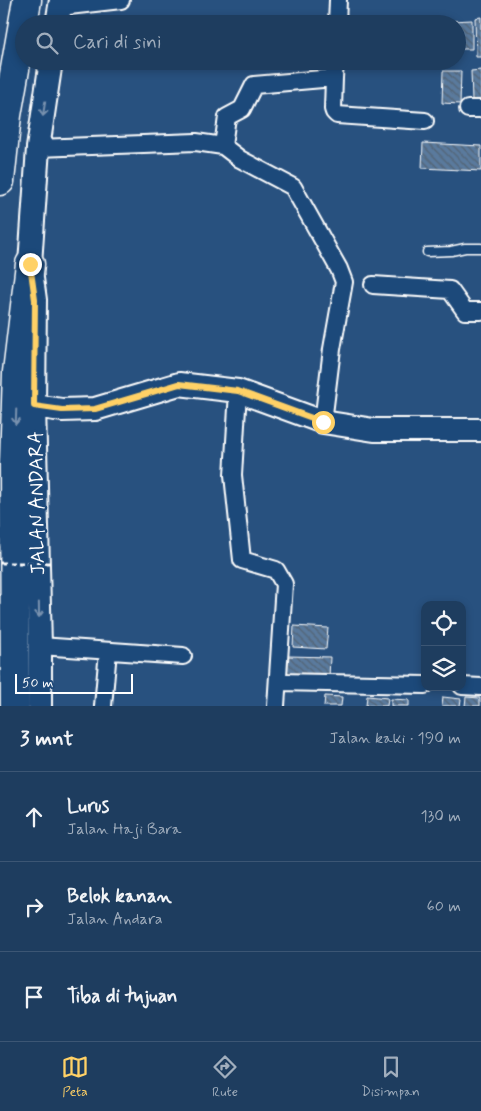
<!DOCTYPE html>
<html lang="id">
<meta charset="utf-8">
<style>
:root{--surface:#1e3d5f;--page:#2b4868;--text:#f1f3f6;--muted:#a1aebd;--line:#3c5674;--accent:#ffd166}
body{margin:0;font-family:Mynerve,sans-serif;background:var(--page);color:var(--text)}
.controls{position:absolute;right:15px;bottom:15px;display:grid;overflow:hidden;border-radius:10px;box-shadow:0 2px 8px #0003}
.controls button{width:45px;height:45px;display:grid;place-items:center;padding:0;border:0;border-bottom:1px solid var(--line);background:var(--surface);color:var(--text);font:25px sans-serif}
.scale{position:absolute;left:15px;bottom:12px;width:118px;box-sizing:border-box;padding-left:5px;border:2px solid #fff;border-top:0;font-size:14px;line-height:18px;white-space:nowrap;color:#fff;-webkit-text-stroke:4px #1f4a7a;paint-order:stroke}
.stop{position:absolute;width:15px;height:15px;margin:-11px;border:4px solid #ffd166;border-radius:50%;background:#fff}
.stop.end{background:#ffd166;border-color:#fff;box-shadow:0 1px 5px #0008}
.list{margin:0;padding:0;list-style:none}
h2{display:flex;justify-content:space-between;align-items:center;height:65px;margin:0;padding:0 20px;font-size:21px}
h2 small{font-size:16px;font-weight:400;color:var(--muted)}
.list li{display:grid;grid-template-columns:32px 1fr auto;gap:15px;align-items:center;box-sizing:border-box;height:90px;padding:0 20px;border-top:1px solid var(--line)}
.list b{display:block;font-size:19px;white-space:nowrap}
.list p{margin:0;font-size:16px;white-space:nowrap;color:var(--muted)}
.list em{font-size:16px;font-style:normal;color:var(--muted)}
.icon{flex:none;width:28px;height:28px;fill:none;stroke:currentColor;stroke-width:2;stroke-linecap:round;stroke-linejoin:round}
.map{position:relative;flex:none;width:481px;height:706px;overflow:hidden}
.search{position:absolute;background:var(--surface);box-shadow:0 2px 8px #0003;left:15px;right:15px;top:15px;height:55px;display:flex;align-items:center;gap:12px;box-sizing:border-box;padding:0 18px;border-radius:28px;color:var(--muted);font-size:19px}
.sheet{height:335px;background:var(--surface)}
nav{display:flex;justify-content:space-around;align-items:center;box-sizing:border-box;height:70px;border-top:1px solid var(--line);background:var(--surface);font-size:14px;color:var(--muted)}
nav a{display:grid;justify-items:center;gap:2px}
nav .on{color:var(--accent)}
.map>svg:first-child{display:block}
.building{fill:url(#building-back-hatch);stroke:#fff}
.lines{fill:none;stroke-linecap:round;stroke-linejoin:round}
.lane-casing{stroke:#fff;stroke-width:11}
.street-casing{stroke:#fff;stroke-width:20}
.secondary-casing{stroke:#fff;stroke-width:26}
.highway-casing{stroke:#fff;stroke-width:31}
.lane{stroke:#1f4a7a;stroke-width:8}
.street{stroke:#1f4a7a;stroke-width:16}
.secondary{stroke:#1f4a7a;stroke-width:22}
.highway{stroke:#1f4a7a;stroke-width:28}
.path-bridge{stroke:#fff;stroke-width:3;stroke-dasharray:5 4;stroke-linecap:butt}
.oneway{stroke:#7992af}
.route{stroke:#ffd166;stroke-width:6}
.labels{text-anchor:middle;stroke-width:4.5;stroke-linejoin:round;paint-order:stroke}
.street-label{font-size:20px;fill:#fff;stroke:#1f4a7a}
</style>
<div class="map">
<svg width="481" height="706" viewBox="0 0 481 706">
<defs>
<pattern id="building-back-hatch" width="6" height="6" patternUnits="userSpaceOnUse" patternTransform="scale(1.25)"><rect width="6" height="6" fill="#5a7a9d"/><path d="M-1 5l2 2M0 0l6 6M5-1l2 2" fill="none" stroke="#536374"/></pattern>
</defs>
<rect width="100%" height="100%" fill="#28517f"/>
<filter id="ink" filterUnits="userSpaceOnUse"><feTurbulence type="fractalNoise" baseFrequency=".02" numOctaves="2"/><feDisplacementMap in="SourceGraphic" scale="10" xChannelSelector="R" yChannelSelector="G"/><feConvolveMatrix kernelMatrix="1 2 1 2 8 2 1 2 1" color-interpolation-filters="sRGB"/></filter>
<g filter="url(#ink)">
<!-- building -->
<path class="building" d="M481 17V57H476L475 18Z
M472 20V49H457V24H451V21Z
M481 70V100H472L471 71Z
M443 71H461L460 104 442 103Z
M423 143 481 146V171L422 168Z
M294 626 328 628 326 649 293 647Z
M288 656 330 657 329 678 287 676Z
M325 696 342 697 341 706H324Z
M367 696 388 698 387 706H366Z
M443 697 461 699 460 706H442Z
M466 697 480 698V706H465Z
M391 699 409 700V706H391Z"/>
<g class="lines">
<defs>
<path id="lane" d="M427 252 451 251 465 248H481"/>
<path id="street" d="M60 7 121 0
M337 24 338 0
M334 78 333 109 334 112 337 115 425 121
M468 109H481
M223 146 240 159 293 187 339 269 344 282 332 349 323 422
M223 146 227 117 242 109 254 85 334 78 335 61
M38 148 196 142 223 146
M373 285 450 290 465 311H481
M238 391 233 475 242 560 276 570 284 584 276 706
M40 646 183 656
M278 682 425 685
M462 686 481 687
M103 706 108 651"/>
<path id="secondary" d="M57 24 61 0
M34 406 62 410 95 409 179 384 238 391 323 422 374 430H481
M40 706V646L34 406 35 300 30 264 38 148 51 61"/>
<path id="highway" d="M0 181 7 115 27 0
M15 706 14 463 17 372 30 264"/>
</defs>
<!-- lane casing -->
<use href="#lane" class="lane-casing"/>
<!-- street casing -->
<use href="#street" class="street-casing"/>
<!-- secondary casing -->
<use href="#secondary" class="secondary-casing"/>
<!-- highway casing -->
<use href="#highway" class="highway-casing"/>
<!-- lane -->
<use href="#lane" class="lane"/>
<!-- street -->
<use href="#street" class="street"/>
<!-- secondary -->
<use href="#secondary" class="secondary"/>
<!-- highway -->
<use href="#highway" class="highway"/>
<!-- path-bridge -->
<path class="path-bridge" d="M0 563H49"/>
</g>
<!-- one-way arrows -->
<defs><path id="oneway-shaft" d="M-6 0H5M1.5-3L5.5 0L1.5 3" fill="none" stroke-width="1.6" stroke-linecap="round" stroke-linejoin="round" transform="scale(1.25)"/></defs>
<g class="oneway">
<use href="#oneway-shaft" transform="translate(44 109) rotate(99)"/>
<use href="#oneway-shaft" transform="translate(16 417) rotate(92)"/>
<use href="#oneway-shaft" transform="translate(39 610) rotate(89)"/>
</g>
</g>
<g class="lines" filter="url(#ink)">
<!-- route -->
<path class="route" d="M30 264 35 300 34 406 62 410 95 409 179 384 238 391 323 422"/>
</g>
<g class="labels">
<!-- street labels -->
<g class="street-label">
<text transform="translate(36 503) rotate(-91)" y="7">JALAN ANDARA</text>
</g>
</g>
</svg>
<div class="controls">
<button><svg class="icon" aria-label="locate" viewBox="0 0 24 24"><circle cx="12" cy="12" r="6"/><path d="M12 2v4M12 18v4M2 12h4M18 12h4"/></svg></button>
<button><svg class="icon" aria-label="layers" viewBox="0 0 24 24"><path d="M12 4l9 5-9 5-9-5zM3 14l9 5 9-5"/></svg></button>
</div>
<div class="scale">50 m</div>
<div class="stop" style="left:323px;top:422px"></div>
<div class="stop end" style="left:30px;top:264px"></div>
<div class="search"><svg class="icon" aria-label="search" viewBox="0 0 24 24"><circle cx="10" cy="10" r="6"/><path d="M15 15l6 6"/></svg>Cari di sini</div>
</div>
<section class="sheet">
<h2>3 mnt<small>Jalan kaki · 190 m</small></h2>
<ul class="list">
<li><svg class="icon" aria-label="ahead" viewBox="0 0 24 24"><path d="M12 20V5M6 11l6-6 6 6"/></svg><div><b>Lurus</b><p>Jalan Haji Bara</p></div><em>130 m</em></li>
<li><svg class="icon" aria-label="right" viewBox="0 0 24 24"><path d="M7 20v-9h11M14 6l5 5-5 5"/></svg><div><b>Belok kanan</b><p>Jalan Andara</p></div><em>60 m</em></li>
<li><svg class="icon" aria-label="arrive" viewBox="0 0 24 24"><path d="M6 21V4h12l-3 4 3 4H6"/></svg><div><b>Tiba di tujuan</b></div></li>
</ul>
</section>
<nav>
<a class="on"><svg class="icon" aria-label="map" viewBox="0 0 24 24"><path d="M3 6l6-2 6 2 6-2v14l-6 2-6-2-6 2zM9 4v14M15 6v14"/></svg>Peta</a>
<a><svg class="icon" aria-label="directions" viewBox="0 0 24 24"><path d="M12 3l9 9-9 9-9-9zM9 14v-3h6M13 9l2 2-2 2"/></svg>Rute</a>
<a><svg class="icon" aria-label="saved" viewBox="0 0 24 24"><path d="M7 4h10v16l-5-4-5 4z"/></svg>Disimpan</a>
</nav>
